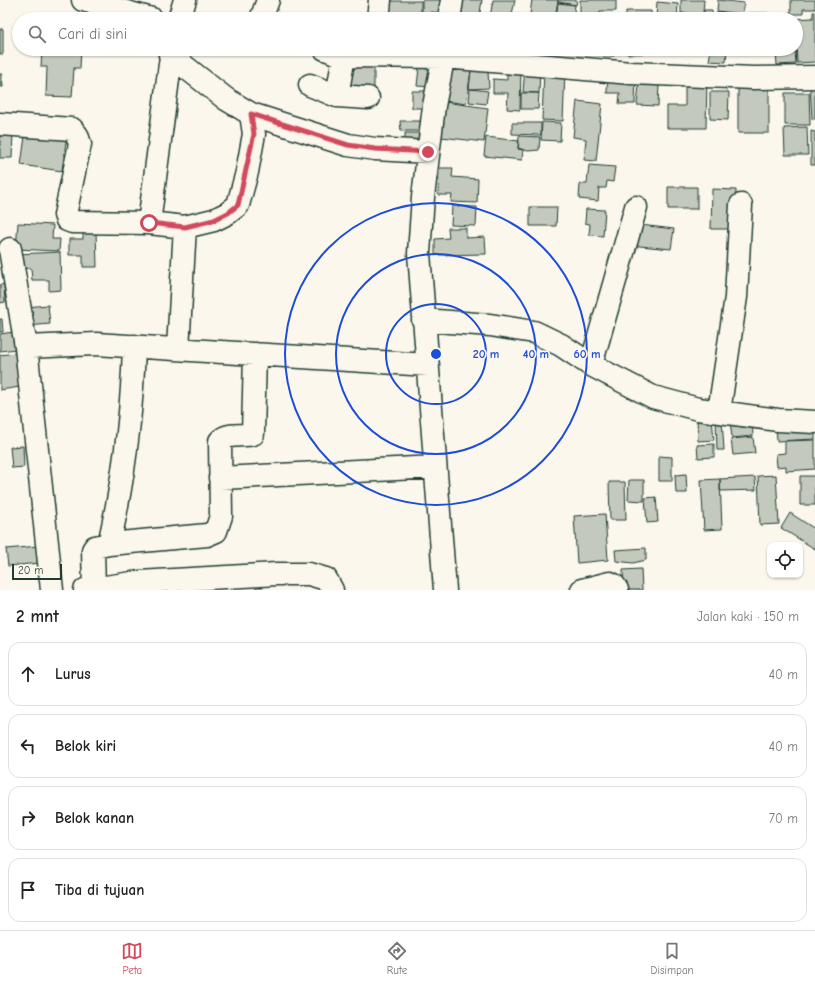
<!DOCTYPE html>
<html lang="id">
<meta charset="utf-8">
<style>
:root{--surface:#fff;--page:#f6f6f6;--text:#222;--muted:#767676;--line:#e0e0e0;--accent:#d1495b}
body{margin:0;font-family:"Comic Neue",sans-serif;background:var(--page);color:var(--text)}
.controls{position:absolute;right:12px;bottom:12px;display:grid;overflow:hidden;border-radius:8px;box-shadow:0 1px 3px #0004}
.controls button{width:36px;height:36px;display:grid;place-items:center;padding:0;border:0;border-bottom:1px solid var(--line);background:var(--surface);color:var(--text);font:20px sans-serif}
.scale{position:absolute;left:12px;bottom:10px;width:50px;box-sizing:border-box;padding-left:4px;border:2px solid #1f3d34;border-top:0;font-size:11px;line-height:14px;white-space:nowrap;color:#1f3d34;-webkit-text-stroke:3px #fbf7ec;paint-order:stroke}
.stop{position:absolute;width:12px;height:12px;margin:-9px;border:3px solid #d1495b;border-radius:50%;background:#fff}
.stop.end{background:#d1495b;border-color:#fff;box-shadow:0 1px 4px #0008}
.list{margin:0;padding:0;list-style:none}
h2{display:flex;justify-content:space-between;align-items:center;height:52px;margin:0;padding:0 16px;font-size:17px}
h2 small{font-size:13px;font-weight:400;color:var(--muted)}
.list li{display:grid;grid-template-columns:26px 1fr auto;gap:12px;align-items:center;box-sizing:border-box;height:64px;margin:0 8px 8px;padding:0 8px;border:1px solid var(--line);border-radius:12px}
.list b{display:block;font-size:15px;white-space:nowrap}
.list em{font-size:13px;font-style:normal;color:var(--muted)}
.icon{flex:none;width:22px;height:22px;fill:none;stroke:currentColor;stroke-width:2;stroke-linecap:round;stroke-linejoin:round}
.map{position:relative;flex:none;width:815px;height:590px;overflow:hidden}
.search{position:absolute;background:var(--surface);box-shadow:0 1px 3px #0004;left:12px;right:12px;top:12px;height:44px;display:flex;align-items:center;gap:10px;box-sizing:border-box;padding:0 14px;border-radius:22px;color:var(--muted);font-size:15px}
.sheet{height:340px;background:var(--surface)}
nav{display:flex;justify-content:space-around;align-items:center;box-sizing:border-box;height:56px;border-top:1px solid var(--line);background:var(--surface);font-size:11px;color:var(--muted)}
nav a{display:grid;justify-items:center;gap:2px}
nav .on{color:var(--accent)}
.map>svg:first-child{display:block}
.building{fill:#c4c9be;stroke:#1f3d34}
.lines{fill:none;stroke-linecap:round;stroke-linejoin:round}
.minor-casing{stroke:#1f3d34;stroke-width:25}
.minor{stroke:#fbf7ec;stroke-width:22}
.route{stroke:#d1495b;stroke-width:5}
.ring{fill:none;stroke:#1d4ed8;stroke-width:2}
.centre{fill:#1d4ed8;stroke:#fbf7ec;stroke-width:2}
.ring-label{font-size:12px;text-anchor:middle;font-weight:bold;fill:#1d4ed8;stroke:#fbf7ec;stroke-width:3.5;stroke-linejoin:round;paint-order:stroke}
</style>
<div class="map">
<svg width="815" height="590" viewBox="0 0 815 590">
<rect width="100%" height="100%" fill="#fbf7ec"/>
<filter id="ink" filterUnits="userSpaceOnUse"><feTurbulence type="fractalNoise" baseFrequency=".025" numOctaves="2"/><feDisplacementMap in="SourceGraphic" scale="8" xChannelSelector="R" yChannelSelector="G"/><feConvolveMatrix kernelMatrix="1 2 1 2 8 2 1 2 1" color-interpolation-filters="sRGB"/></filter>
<g filter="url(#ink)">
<!-- building -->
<path class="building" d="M422 0H446L445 13 430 12 429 19H422Z
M459 0H482L479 19H466L457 17Z
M493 0H515L511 19 490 17Z
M532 0H558L555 18 530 14Z
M559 0H577L576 5 558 2Z
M580 0H616V11H600V14L580 15Z
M681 0H704L703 14 681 13Z
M718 0 744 3 742 14 717 11Z
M791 0H815V9H803V14H791Z
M387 1H421V19H387Z
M657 2 678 4 677 19H656Z
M558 3 575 5 573 19H556Z
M704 10H712V19H679V14L704 16Z
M626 11H651L652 19H626Z
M717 12 747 15V19H716Z
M813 12H815V62L797 63 795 19 813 18Z
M748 13H768V19H748Z
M791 13V19H770V14Z
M526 16 553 19H525Z
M579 16 617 19H579Z
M0 29H3V54H0Z
M42 49H81L80 68H74L72 97 46 96 47 67H41Z
M577 49H615L614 56 576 53Z
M627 49H652V53L627 54Z
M711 49H727L726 62 709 61Z
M795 51 796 64 777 65 776 52Z
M420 58 434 60 431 87 417 86Z
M452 61 472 64 466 104 446 101Z
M346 65H374V90L347 95Z
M525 68 540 69 539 93 523 92Z
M507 69H521L520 110 507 109 508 93H493V79L507 80Z
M471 70 488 72 489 88 469 89Z
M544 70 565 71 563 121 542 120Z
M608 72 636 74 635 104H619L620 93H607Z
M0 74H2L3 87H0Z
M685 77H707L706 128H667V106H685Z
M738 79H769V133H738Z
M639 84 659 85 658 106 637 105Z
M810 84H815V119H812Z
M470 89 488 91 486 104 469 102Z
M412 91H427V108H412Z
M710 92H729L728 120 710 119Z
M521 93H539L538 109H521Z
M785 93H809L810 125H785Z
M437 101 488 108 484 142 433 136Z
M577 101 602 104 596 161 584 160 586 139 573 137Z
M400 121H422V131H401Z
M542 122 561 123 560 141 541 140Z
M512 123H541V135L512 134Z
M807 127 808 155H785L784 128Z
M26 129 67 134 62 171 21 165Z
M0 131H13L12 158H0Z
M811 131 815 132V165H811Z
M405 133H423V145L405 150Z
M519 136 540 137 539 150 528 151 518 148Z
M486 137 519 141 518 149 523 150 522 160 484 156Z
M589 165 615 167 613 182 607 181 606 188H599L598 201 579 199 580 184H587Z
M439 168H453L452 177 478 179 477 203 451 202 452 195H438Z
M668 187H697V209H668Z
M712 189 736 190 735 229H711Z
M452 206 477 207 476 226 451 225Z
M530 207H557L556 226H530Z
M586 209 605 210 603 236 589 235 590 224 585 223Z
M18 223 53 225 52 239H60L59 251 16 249Z
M632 224 674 229 671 249 629 245Z
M448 228H466V238L485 237 486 254 435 255V239L449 238Z
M96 230 97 267H83V255H69V239H83V231Z
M60 252 61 290 49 291V280H32L31 268 18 269 17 254Z
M4 284 5 302 0 303V285Z
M48 305 50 324 28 326 26 307Z
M0 319H2L3 332H0Z
M14 332 16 349 0 351V334Z
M15 353 20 387 0 390V355Z
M712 418 714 440 698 441 697 419Z
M716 419H722L724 450H717Z
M752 419 753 436 732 438 730 421Z
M815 423V439L777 441 776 425Z
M753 437 755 453 733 455 731 439Z
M815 440V469L786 471V466L777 467 776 454 785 453V441Z
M714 444V457L698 458 697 445Z
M23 446 24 467 12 468 10 447Z
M659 456 672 457V481H659Z
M686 474 687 493H676L675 475Z
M776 475 779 524 760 525 758 476Z
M800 476H815V505H800Z
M755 477 756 490 720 491V479Z
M720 479 722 529 704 530 701 480Z
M629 480H644V501L628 500Z
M609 482H625L626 520H610Z
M656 497 658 522 647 523 645 498Z
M790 513 815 529V549L781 528Z
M605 514 608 560 577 563 574 516Z
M39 546 40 563 8 566 6 549Z
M646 548V560L633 563 616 561 615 550Z
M641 569 642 590H624L623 570Z"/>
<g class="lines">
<defs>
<path id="minor" d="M83 0 152 19
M179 19 185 0
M261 19 268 0
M378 19 380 0
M449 19 452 0
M325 49 344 56 444 57 631 73 754 78 815 77
M344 56 337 96 368 98
M310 85 337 96
M251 114 348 145 375 149 428 152
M0 124 72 129 77 135 80 144 65 215 67 220 72 222 149 223 185 227 214 220 228 213 238 205 247 172 254 134 251 114 226 99 170 55
M149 223 172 49
M10 249 26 347 52 590
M423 320 490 325 534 332 561 345 591 365 653 397 698 409 778 420 815 422
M26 347 96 344 428 365
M178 349 185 227
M591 365 636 207
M719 412 736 297 741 205
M220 478 435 467
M109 544 207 535 216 531 221 516 220 441C228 432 243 437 253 434L255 354
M94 589 93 550 95 547 109 544C124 479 132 414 134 346
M85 590 139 582 277 574H309L326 579 332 590
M445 590 419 253 423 197 434 106 445 49
M582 590 610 583 614 585 617 590"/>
</defs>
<!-- minor casing -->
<use href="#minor" class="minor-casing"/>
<!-- minor -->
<use href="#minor" class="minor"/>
</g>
</g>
<g class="lines" filter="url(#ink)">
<!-- route -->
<path class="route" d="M149 223 185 227 214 220 228 213 238 205 254 134 251 114 348 145 375 149 428 152"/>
</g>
<!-- distance rings -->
<g class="ring">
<circle cx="436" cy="354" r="50"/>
<circle cx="436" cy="354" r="100"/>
<circle cx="436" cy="354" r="151"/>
</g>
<circle cx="436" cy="354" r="6" class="centre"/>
<g class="ring-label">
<text x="486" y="358">20 m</text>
<text x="536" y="358">40 m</text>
<text x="587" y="358">60 m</text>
</g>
</svg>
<div class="controls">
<button><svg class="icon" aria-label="locate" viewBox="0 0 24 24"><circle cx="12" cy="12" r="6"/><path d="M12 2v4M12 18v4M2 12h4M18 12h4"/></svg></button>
</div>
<div class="scale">20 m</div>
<div class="stop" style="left:149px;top:223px"></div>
<div class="stop end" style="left:428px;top:152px"></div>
<div class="search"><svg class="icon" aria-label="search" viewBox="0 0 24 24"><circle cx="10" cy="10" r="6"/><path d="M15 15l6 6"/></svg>Cari di sini</div>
</div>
<section class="sheet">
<h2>2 mnt<small>Jalan kaki · 150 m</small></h2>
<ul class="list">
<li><svg class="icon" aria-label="ahead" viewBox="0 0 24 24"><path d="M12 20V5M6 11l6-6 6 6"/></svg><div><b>Lurus</b></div><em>40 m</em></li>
<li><svg class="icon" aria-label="left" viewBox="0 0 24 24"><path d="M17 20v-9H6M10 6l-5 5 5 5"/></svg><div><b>Belok kiri</b></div><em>40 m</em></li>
<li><svg class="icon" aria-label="right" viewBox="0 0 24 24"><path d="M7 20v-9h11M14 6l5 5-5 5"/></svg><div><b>Belok kanan</b></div><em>70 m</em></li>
<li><svg class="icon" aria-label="arrive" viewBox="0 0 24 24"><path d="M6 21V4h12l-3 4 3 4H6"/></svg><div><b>Tiba di tujuan</b></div></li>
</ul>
</section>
<nav>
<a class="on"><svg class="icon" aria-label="map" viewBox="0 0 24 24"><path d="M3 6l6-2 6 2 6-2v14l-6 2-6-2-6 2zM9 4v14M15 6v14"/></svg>Peta</a>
<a><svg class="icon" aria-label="directions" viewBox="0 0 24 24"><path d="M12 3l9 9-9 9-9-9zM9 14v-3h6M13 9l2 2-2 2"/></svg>Rute</a>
<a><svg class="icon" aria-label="saved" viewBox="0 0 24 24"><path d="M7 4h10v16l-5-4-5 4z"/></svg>Disimpan</a>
</nav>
